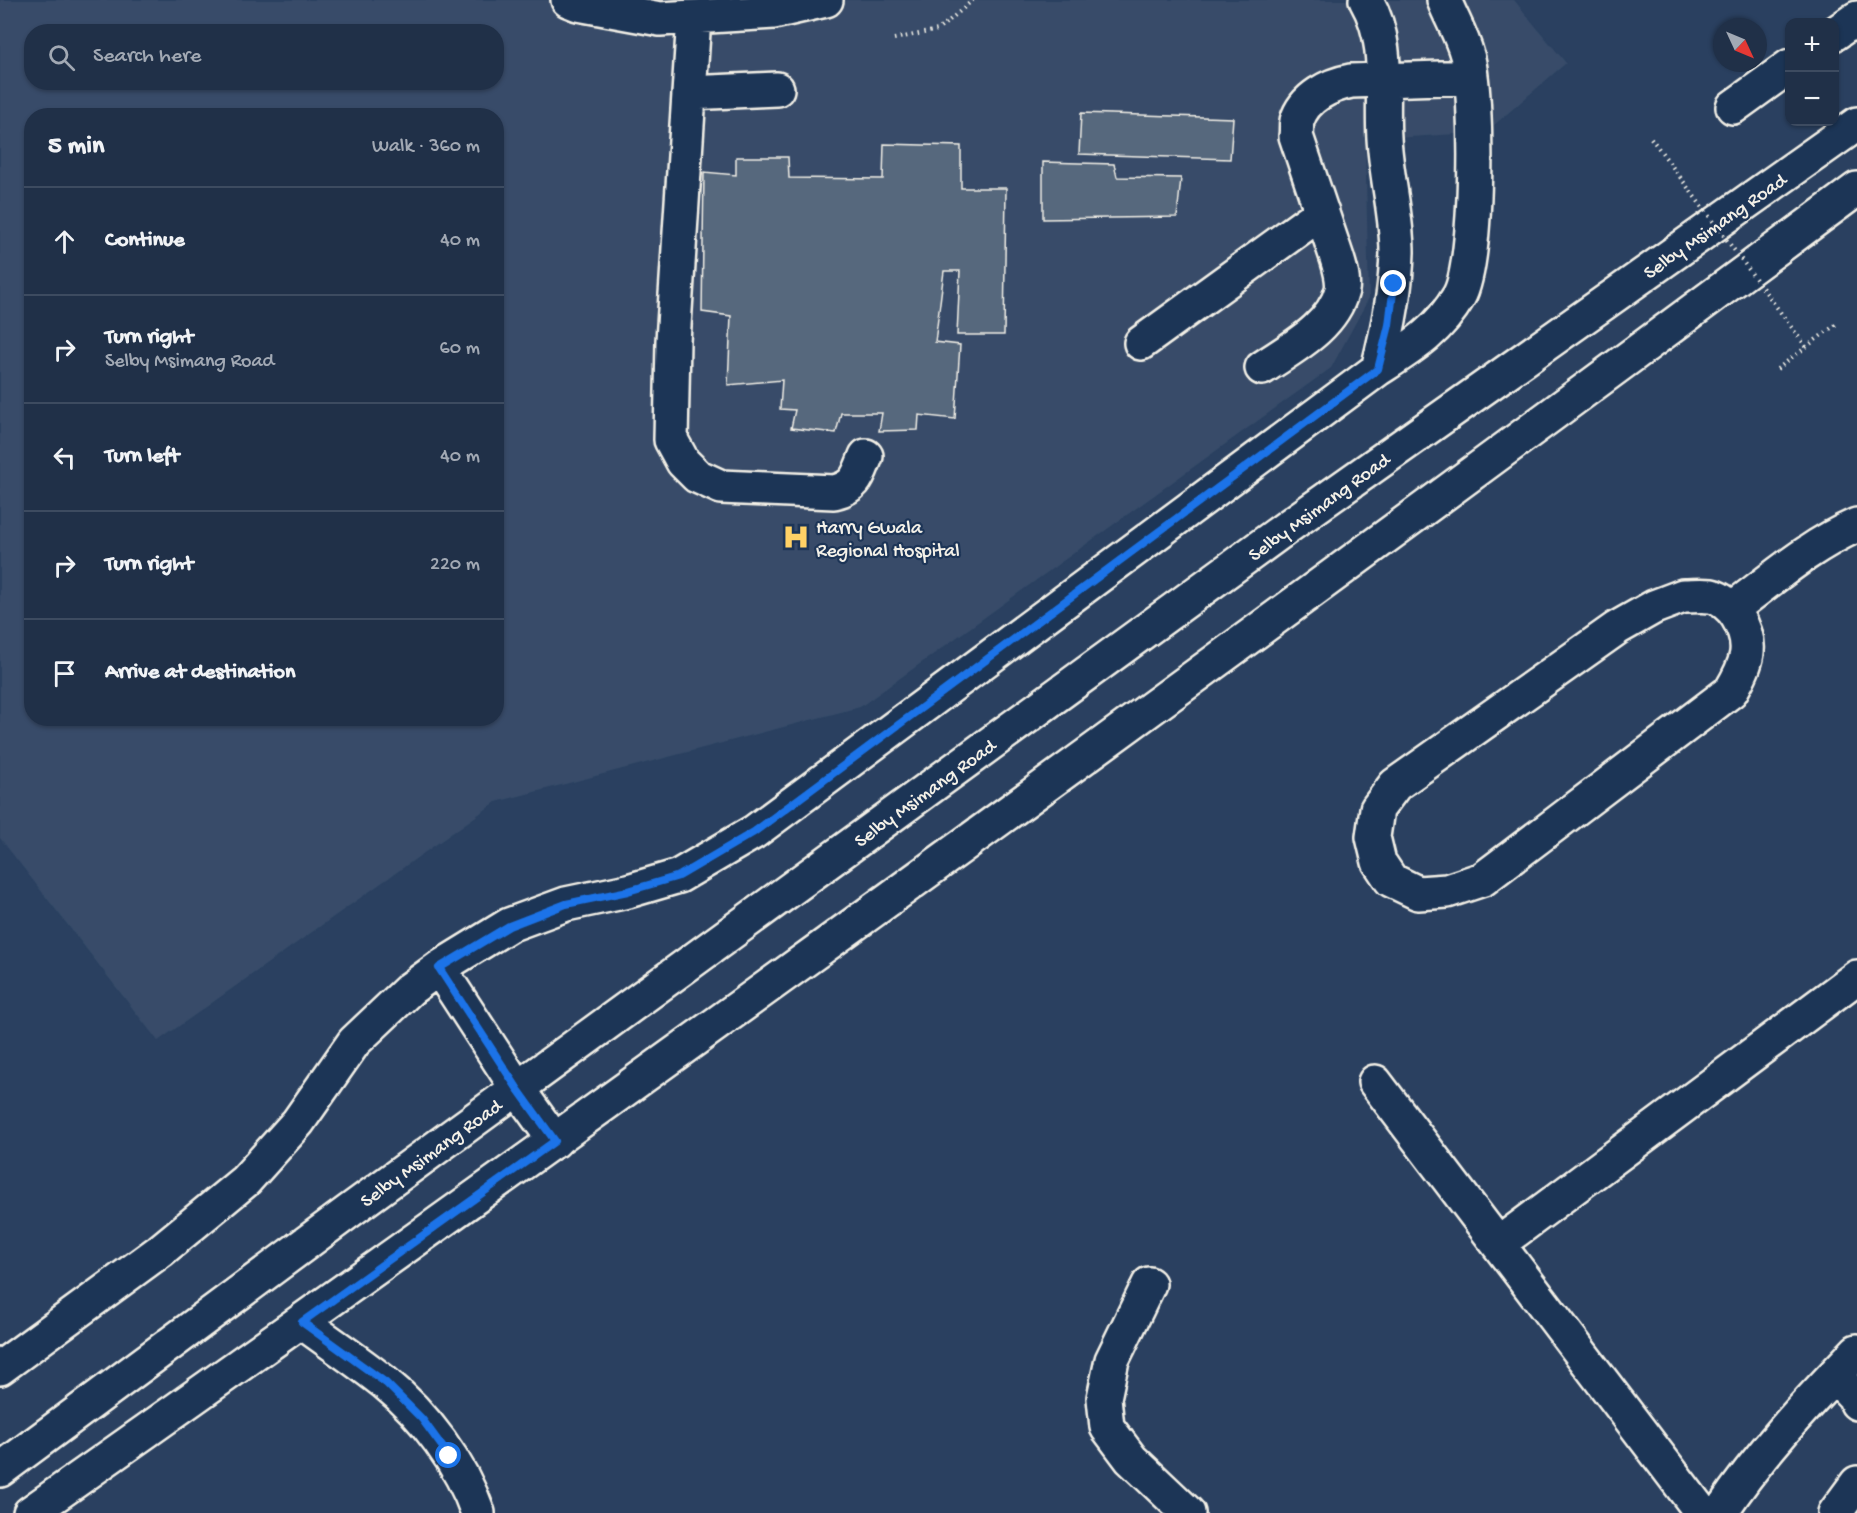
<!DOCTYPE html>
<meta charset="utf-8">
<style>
:root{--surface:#203048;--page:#28384f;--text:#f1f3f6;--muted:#a2a9b4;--line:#3d4b60}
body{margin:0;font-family:"Gochi Hand",sans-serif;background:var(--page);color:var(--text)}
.controls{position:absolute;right:18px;top:18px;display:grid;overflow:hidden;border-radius:12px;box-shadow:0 2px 4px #0004}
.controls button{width:54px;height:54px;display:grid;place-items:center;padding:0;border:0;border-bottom:2px solid var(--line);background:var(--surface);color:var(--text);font:30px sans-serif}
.compass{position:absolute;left:1713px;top:18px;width:54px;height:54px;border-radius:50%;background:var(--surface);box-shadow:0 2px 4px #0004;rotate:134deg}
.stop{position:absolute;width:18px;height:18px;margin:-14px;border:4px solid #1a73e8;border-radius:50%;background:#fff}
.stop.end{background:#1a73e8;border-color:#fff;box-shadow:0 2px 6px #0008}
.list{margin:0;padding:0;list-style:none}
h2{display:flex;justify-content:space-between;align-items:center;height:78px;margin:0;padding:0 24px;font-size:26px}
h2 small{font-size:20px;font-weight:400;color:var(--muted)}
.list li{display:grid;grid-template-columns:39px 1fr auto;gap:18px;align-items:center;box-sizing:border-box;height:108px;padding:0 24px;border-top:2px solid var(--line)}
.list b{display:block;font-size:22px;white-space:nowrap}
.list p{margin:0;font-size:20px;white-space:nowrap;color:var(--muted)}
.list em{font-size:20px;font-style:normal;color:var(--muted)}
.icon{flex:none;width:33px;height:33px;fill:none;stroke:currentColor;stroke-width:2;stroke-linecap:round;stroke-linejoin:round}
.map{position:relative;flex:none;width:1857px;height:1513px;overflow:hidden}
.search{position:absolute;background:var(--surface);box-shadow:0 2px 4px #0004;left:24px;top:24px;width:480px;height:66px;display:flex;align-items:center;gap:15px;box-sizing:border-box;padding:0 21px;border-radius:24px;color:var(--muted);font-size:22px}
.panel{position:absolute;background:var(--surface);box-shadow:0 2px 4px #0004;left:24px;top:108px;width:480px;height:618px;border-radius:24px}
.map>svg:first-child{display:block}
.built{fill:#374c69;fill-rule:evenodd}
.building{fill:#56677d;stroke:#f4f1e8;stroke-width:1.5}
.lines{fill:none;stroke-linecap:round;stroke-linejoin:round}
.minor-casing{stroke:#f4f1e8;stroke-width:38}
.major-casing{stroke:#f4f1e8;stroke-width:38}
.path{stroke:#f4f1e8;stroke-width:4;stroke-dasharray:1.5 4.5;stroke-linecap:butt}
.minor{stroke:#1d3557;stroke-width:33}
.major{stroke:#1d3557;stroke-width:33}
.path-bridge{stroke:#f4f1e8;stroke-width:4;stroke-dasharray:1.5 4.5;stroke-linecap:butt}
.route{stroke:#1a73e8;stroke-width:8}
.labels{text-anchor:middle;stroke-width:4.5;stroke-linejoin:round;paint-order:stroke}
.street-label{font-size:20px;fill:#f4f1e8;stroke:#1d3557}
.poi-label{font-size:20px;fill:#f4f1e8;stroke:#1d3557;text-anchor:start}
</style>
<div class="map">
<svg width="1857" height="1513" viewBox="0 0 1857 1513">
<rect width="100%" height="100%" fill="#2a4060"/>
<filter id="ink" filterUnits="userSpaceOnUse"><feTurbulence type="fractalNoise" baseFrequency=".0167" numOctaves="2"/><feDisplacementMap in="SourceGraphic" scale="12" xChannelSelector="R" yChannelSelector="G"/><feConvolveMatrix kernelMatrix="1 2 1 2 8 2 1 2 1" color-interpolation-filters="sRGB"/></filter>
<g filter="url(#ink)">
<!-- built -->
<path class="built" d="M0 0H1514L1566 63 1486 132 1365 140 1369 298 1331 368 860 707 496 802 158 1041 0 838ZM32 32H496V82H32ZM32 116H496V718H32Z"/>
<!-- building -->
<path class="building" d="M1081 113 1233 118 1230 159 1079 154Z
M884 144 961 146V188H1006L1004 335H957L960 271H944L935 342 960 345 955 419 919 415 918 430 879 431 882 413H841L836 433 791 428 795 410 780 409 782 380 728 385 731 316 702 312 704 172 736 175V157H788L789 178 883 179Z
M1043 162 1114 164 1117 177 1181 178 1177 217 1043 219Z"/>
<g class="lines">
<defs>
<path id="minor" d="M568 0 578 4 660 19 774 12 826 0
M1366 0C1391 43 1381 91 1384 138 1386 175 1397 217 1397 252 1396 292 1388 330 1378 369
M694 17 673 341 671 440 683 462 697 476 721 487 834 492C856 487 858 476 866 456
M1834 34 1857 18
M689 93 777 89
M1733 107 1790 66
M1141 343 1322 212
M1262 368C1291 348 1332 328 1342 290 1344 280 1340 268 1337 258L1296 136C1297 131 1296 125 1297 121 1304 97 1330 85 1351 81L1471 77
M1683 596C1692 596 1702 595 1711 596 1721 598 1732 608 1737 616 1755 645 1747 664 1731 691L1483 879 1447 891 1418 893 1391 880 1379 862 1373 837 1377 809 1395 785 1617 628 1654 607Z
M1732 609C1772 579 1811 545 1857 525
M439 968 517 1088 555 1141
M1375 1082 1702 1513
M1498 1244 1857 977
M1149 1284 1112 1360 1104 1398 1107 1427 1131 1459 1188 1513
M302 1322C329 1342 358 1361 384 1382 425 1415 461 1464 478 1513
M0 1368 160 1251 245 1181 298 1122 354 1042 410 989 439 968 509 925 566 904 628 891 679 876 754 832 1378 369C1412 347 1438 332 1459 296 1478 262 1479 94 1467 55 1462 36 1451 18 1444 0
M1834 1375 1854 1396 1857 1403
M1720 1513C1759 1454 1808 1402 1857 1351
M1835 1513 1857 1483"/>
<path id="major" d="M0 1470 348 1212 1290 525 1857 124
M30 1513C645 1080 1253 637 1857 189"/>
</defs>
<!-- minor casing -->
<use href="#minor" class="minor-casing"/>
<!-- major casing -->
<use href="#major" class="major-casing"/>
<!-- path -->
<path class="path" d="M894 39 938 30 973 0
M1651 138 1680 177
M1777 369 1838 323"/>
<!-- minor -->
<use href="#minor" class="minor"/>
<!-- major -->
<use href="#major" class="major"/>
<!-- path-bridge -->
<path class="path-bridge" d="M1680 177 1807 348"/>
</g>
</g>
<g class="lines" filter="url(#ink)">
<!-- route -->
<path class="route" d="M449 1456 422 1419 386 1383 302 1322 555 1141 517 1088 439 968 509 926 566 904 628 891 679 876 754 832 1378 369 1389 325 1394 284"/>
</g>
<!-- icons -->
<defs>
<symbol id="hospital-bare" viewBox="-9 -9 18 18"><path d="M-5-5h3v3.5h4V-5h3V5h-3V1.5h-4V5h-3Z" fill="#ffd166" stroke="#1d3557" stroke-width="2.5" paint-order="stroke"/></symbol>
</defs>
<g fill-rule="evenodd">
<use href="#hospital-bare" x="777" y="518" width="38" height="38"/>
</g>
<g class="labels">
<!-- street labels -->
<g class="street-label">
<text transform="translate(1714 225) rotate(-35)" y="7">Selby Msimang Road</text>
<text transform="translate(1318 506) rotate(-36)" y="7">Selby Msimang Road</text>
<text transform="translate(924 792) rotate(-36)" y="7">Selby Msimang Road</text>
<text transform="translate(430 1152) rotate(-36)" y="7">Selby Msimang Road</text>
</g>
<!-- poi labels -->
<g class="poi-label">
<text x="816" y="533">Harry Gwala<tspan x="816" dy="23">Regional Hospital</tspan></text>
</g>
</g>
</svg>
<div class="controls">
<button>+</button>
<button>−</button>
</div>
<svg class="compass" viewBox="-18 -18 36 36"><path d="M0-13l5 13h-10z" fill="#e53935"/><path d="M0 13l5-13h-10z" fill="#a2a9b4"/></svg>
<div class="stop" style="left:449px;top:1456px"></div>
<div class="stop end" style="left:1394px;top:284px"></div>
<div class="search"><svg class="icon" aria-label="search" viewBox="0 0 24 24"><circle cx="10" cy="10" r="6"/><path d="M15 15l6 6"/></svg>Search here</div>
<section class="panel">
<h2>5 min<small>Walk · 360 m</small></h2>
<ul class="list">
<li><svg class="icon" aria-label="ahead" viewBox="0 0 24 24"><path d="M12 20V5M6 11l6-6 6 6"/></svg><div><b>Continue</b></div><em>40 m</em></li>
<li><svg class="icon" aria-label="right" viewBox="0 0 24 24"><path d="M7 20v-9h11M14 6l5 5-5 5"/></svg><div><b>Turn right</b><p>Selby Msimang Road</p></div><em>60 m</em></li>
<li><svg class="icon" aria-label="left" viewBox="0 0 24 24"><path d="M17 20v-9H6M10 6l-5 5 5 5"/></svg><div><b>Turn left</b></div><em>40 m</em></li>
<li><svg class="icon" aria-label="right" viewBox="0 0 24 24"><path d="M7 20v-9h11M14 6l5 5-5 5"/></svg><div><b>Turn right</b></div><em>220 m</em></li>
<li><svg class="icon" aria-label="arrive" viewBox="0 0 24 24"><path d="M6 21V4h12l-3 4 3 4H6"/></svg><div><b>Arrive at destination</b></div></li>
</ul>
</section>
</div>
